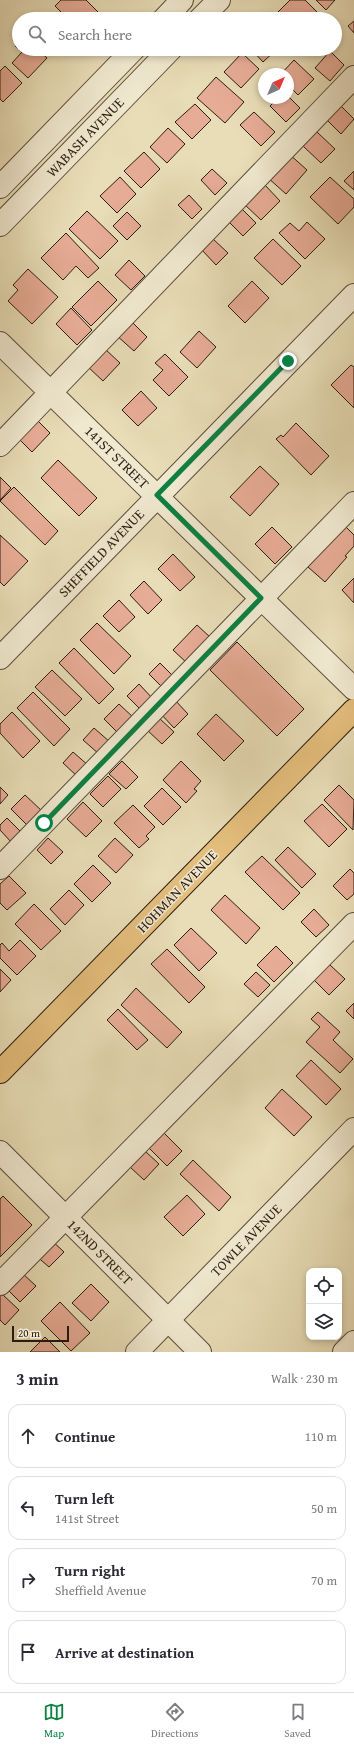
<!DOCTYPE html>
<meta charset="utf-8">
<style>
:root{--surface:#fff;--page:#f7f7f7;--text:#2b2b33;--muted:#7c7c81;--line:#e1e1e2;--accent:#0b8043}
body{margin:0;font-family:"Gentium Book Plus",serif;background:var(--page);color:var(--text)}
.controls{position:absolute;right:12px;bottom:12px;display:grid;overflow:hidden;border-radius:8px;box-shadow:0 2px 6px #0003}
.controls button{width:36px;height:36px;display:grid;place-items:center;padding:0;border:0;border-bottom:1px solid var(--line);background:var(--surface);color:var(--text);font:20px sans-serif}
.compass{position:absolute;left:258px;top:68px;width:36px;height:36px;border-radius:50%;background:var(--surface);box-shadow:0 2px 6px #0003;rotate:44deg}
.scale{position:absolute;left:12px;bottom:10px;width:57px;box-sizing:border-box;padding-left:4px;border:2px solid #2c1d12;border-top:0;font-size:11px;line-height:14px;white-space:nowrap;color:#2c1d12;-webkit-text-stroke:3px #f0e9d0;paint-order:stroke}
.stop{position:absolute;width:12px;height:12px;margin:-9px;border:3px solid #0b8043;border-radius:50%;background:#fff}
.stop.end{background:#0b8043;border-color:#fff;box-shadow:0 1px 4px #0008}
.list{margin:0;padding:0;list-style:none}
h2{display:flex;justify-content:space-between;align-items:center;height:52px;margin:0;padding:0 16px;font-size:17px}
h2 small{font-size:13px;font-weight:400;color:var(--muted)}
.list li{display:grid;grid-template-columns:26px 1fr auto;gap:12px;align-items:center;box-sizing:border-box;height:64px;margin:0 8px 8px;padding:0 8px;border:1px solid var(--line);border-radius:12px}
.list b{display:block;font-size:15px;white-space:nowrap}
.list p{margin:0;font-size:13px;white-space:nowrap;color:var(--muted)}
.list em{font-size:13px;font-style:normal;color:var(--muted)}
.icon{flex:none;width:22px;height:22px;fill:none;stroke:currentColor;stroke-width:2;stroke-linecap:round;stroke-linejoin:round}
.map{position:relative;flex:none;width:354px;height:1352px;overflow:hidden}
.search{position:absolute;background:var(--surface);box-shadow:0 2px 6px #0003;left:12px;right:12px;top:12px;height:44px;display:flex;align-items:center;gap:10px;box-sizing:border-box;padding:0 14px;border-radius:22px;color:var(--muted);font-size:15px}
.sheet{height:340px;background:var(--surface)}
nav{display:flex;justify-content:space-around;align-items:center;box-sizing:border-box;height:56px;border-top:1px solid var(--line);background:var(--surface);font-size:11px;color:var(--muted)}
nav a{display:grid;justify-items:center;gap:2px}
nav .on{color:var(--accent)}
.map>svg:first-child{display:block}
.building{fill:#e7ac96;stroke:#2c1d12}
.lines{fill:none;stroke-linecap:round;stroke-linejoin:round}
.minor-casing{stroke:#5b4d3b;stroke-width:24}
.major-casing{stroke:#2c1d12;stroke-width:24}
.minor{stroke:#f0e9d0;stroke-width:22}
.major{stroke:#e4be7c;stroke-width:22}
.route{stroke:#0b8043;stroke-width:5}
.labels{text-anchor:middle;stroke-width:3;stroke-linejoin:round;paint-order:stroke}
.street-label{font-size:14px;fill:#2c1d12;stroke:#f0e9d0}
</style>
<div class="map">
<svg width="354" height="1352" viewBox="0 0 354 1352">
<rect width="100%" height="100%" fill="#e8ddb7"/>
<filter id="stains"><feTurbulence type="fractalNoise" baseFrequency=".005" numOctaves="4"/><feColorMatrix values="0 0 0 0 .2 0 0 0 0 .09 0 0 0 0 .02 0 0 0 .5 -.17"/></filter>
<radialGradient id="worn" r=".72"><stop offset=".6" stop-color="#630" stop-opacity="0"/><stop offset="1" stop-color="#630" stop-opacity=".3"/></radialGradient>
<!-- building -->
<path class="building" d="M61 0H86L98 12 91 19H68L55 6Z
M290 0H305L322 17 319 19H271Z
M316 0H335L326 10Z
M354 21V33L348 26Z
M19 42V49H37L47 58 28 78 12 63 22 52 15 46Z
M251 49H277L263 62Z
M330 51 344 65 330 81 315 68Z
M242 53 259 69 241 88 224 72Z
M294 60 314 79 298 95 288 85V74H281Z
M5 66 22 83 3 102 0 99V71Z
M216 77 244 102 225 123 197 98Z
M288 96 300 108 286 122 270 106 278 98H288Z
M195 104 211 120 192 139 175 122Z
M339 104 354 119 341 134 326 119Z
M254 112 275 132 261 146 240 125Z
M168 128 185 144 167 163 150 147Z
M317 132 335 149 321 163 303 146Z
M144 152 160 169 141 188 124 171Z
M288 153 307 170 286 194 267 177Z
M212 169 227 183 215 195 201 180Z
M354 171V190L344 181Z
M120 177 136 194 117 213 100 196Z
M330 177 354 199V207L338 224 310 197Z
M264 184 280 201 261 220 244 204Z
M189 195 202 209 192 219 178 205Z
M241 208 256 223 243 236 228 221Z
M87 211 118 241 100 259 69 229Z
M127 212 141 226 127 240 113 226Z
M307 222 325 239 305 259 279 233 290 223 299 231Z
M66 233 99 268 88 278 76 266 63 280 41 258Z
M212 238 228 253 216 265 201 249Z
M273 239 301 266 282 285 254 258Z
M129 260 145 276 131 290 115 275Z
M28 269 58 297 32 324 8 301 18 290 13 285Z
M98 281 117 300 91 326 72 307Z
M252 281 269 298 245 323 228 306Z
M71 308 92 330 77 345 56 324Z
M130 320 147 337 134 351 116 335Z
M199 331 216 347 197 368 180 352Z
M104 348 120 363 103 381 87 366Z
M165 354 188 377 169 396 153 380 163 370 155 363Z
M351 365 354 367V408L331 385Z
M141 391 157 408 138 426 122 410Z
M35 418 50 433 32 452 16 436Z
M296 423 329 456 311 475 276 439 281 435 283 437Z
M58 460 97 498 79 516 41 478Z
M260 466 279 484 250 516 230 497Z
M0 477 11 488 0 500Z
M14 487 58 531 45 545 0 501Z
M345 526 354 535V546L345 556 347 557 325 582 308 567Z
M272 527 292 547 275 564 255 544Z
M0 535 28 561 4 586 0 582Z
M173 554 195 577 180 591 158 569Z
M354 578V603L342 590Z
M144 581 162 600 148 614 130 595Z
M119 600 135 617 119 632 103 616Z
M97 623 131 656 114 674 80 640Z
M197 625 211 638 187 663 173 650Z
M237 642 304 709 277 736 210 670Z
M74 648 114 689 99 704 59 663Z
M160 663 175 678 164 689 149 674Z
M52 670 82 699 65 716 35 687Z
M139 684 154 700 142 711 127 696Z
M33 692 70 729 54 746 17 708Z
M174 699 188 714 174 728 160 713Z
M119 704 135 719 120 735 104 719Z
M12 712 40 741 23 758 0 733V724Z
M216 714 244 741 224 761 197 734Z
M158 717 174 732 162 744 146 729Z
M94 728 110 742 99 754 83 740Z
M73 752 89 766 78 777 63 763Z
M122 761 138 777 126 789 109 774Z
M181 761 201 781 194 789 197 791 186 803 163 780Z
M108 776 121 789 103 807 90 794Z
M339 785 354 800 353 830 324 800Z
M0 787 8 795 0 804Z
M162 788 181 807 163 825 144 806Z
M25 795 42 811 28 826 11 809Z
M83 802 102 821 86 837 67 819Z
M322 804 347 829 329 847 304 821Z
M133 805 155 827 146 836 149 839 139 848 114 823Z
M7 818 23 834 13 844 0 830V825Z
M48 838 63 852 51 864 37 850Z
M115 838 133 855 116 873 98 856Z
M288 847 316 874 302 888 275 860Z
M262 856 300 893 283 910 245 872Z
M93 865 111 883 92 902 74 884Z
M350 869 354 873V894L347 900 333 886Z
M9 876 26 893 7 910 0 903V884Z
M69 890 84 905 65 925 50 909Z
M225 895 260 928 246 944 211 910Z
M34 904 61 931 41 950 15 924Z
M314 909 329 925 316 937 301 922Z
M191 928 217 953 199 971 174 945Z
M20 940 36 956 17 975 0 958V945L2 943 9 951Z
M276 946 293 963 274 982 257 965Z
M167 949 205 987 189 1003 151 964Z
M329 964 345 979 329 995 313 979Z
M0 969 11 980 0 992Z
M256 972 270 985 258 997 244 984Z
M136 988 182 1032 167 1048 121 1005Z
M354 1003V1019L346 1011Z
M118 1009 148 1040 137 1050 107 1020Z
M318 1012 340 1032 333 1040 353 1059 340 1073 306 1042 320 1027 311 1019Z
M311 1060 341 1089 326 1105 296 1076Z
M282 1089 312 1117 294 1136 265 1108Z
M164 1133 182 1151 167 1166 149 1148Z
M145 1151 159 1164 144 1180 130 1167Z
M193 1160 231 1197 219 1211 180 1174Z
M187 1195 205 1214 183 1236 164 1217Z
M3 1196 32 1225 0 1257V1199Z
M49 1238 64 1252 49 1267 34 1254Z
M21 1272 36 1286 20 1302 6 1288Z
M91 1284 109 1302 91 1321 72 1303Z
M1 1293 19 1310 5 1325 0 1320V1294Z
M60 1302 90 1333 71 1351 41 1321Z
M45 1337 60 1352H30Z"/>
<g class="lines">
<defs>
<path id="minor" d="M164 19 182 0
M200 19 219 0
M0 187 134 49
M0 225 171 49
M0 343 354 689
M0 445 354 77
M0 658 354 295
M0 868 354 503
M0 1152 200 1352
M0 1284 354 924
M137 1352 354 1129
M344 1352 354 1342"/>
<path id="major" d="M0 1072 354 710"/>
</defs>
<!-- minor casing -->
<use href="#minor" class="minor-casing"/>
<!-- major casing -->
<use href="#major" class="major-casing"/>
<!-- minor -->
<use href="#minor" class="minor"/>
<!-- major -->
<use href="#major" class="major"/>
</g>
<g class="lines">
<!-- route -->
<path class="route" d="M44 823 261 598 157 495 288 361"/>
</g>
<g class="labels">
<!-- street labels -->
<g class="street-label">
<text transform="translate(85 137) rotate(-46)" y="5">WABASH AVENUE</text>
<text transform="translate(117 457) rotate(44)" y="5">141ST STREET</text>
<text transform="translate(101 553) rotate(-46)" y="5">SHEFFIELD AVENUE</text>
<text transform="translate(177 891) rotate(-46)" y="5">HOHMAN AVENUE</text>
<text transform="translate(246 1240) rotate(-46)" y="5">TOWLE AVENUE</text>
<text transform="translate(100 1252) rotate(45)" y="5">142ND STREET</text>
</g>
</g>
<rect width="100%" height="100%" filter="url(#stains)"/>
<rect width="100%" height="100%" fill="url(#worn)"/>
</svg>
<div class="controls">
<button><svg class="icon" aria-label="locate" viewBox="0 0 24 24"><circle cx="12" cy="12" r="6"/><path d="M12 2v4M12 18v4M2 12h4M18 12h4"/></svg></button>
<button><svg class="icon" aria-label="layers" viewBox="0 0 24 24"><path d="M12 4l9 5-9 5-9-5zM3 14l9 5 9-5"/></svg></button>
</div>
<svg class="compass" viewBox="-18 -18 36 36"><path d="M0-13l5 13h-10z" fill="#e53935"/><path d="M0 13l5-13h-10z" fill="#7c7c81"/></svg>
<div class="scale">20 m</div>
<div class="stop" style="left:44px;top:823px"></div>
<div class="stop end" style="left:288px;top:361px"></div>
<div class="search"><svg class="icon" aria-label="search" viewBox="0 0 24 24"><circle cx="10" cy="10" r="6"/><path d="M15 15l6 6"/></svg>Search here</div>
</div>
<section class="sheet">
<h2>3 min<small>Walk · 230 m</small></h2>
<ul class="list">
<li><svg class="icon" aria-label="ahead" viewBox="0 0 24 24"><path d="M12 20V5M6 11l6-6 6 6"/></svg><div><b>Continue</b></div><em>110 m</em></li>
<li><svg class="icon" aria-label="left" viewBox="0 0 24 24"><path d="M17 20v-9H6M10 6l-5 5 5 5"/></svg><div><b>Turn left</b><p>141st Street</p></div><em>50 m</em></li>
<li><svg class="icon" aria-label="right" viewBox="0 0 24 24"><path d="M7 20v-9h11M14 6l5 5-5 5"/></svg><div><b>Turn right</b><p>Sheffield Avenue</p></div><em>70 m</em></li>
<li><svg class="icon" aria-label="arrive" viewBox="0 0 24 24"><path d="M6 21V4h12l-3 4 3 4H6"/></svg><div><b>Arrive at destination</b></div></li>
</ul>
</section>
<nav>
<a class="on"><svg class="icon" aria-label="map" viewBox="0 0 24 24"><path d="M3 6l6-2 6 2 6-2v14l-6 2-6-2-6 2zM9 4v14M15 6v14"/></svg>Map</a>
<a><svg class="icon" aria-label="directions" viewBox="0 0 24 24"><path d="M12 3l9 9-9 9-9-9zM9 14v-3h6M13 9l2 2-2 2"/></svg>Directions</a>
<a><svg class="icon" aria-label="saved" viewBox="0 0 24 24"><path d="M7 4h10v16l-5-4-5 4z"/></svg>Saved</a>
</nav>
